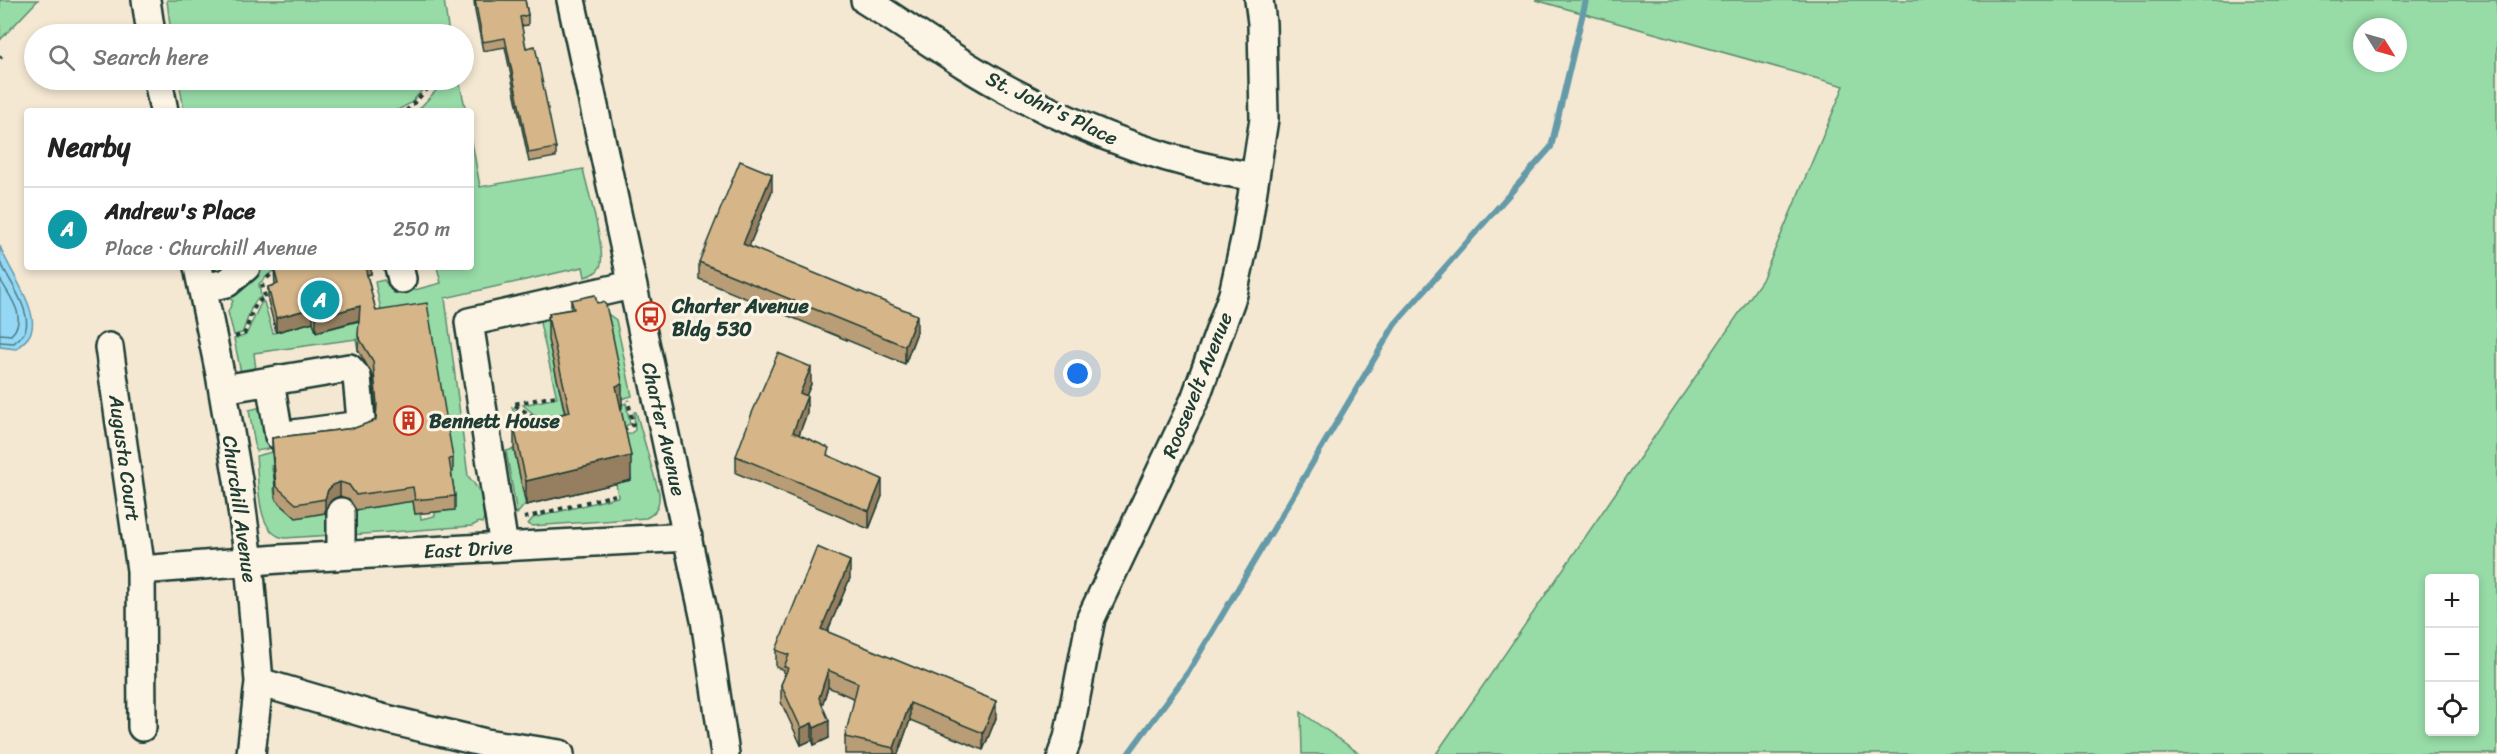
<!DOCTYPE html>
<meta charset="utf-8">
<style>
:root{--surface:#fff;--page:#f6f6f6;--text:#222;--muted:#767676;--line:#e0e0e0;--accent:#0f766e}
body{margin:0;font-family:Sriracha,sans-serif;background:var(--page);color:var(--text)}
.controls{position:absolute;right:18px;bottom:18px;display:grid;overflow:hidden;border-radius:6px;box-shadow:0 3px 9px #0003}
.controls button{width:54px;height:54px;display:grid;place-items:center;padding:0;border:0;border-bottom:2px solid var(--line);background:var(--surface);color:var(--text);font:30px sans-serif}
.compass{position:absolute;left:2353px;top:18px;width:54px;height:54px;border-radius:50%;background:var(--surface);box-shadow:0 3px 9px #0003;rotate:127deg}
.you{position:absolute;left:1078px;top:374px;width:21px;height:21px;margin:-15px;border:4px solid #fff;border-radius:50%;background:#1a73e8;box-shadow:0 0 0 9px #1a73e833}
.badge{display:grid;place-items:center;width:39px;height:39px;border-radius:50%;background:var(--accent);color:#fff;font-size:20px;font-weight:700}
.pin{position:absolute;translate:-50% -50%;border:3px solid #fff;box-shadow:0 2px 6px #0006}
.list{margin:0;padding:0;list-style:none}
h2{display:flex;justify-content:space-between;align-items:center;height:78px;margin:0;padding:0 24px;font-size:26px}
h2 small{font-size:20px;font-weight:400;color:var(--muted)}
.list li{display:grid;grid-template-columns:39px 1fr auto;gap:18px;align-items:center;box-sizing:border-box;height:84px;padding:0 24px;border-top:2px solid var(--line)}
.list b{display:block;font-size:22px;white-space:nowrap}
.list p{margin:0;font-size:20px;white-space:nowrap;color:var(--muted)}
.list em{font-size:20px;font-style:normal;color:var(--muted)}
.icon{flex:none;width:33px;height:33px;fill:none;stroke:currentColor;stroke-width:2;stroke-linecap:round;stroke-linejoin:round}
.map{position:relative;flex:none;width:2497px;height:754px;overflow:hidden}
.search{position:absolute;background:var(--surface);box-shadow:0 3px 9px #0003;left:24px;top:24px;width:450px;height:66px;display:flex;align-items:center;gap:15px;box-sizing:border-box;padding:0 21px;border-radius:33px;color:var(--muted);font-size:22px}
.panel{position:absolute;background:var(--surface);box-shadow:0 3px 9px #0003;left:24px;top:108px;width:450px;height:162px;border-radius:6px}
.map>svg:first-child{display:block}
.green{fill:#97dba7;stroke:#5b8c6e;stroke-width:1.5;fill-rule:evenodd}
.water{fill:#94d8f6;stroke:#659aa8;stroke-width:1.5}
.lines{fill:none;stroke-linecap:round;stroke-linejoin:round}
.shore{stroke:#4e7b82;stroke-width:1.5}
.stream{stroke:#659aa8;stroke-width:6}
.minor-casing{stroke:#1f3d34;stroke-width:32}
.path{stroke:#1f3d34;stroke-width:4;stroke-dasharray:4.5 4.5;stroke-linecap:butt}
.minor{stroke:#fcf5e5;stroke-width:27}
.wall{fill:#b89d76;stroke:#1f3d34;stroke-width:1.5}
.shaded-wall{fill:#967f60;stroke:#1f3d34;stroke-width:1.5}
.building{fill:#d6b689;stroke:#1f3d34;stroke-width:1.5}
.labels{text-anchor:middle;stroke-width:6;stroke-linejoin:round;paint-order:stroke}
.street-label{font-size:20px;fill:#1f3d34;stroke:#fcf5e5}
.poi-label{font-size:20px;font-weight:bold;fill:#1f3d34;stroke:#fcf5e5;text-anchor:start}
</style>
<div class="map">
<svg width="2497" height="754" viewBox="0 0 2497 754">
<rect width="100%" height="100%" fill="#f4e8d3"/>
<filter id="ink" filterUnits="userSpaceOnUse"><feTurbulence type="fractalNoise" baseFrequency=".0167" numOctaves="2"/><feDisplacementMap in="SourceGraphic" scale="12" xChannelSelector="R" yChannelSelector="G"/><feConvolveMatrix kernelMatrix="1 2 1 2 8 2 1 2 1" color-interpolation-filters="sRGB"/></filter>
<g filter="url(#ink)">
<!-- green -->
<path class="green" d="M0 0H38L0 40Z
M167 0H444L449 34H171Z
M1535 0H2497V754H1436L1762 280 1844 86ZM2362 27H2398V63H2362ZM2430 578H2474V732H2430Z
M179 80H431L411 103 396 111H184Z
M446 80H459L466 111H417Z
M471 136 480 187 583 169C587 188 607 252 600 267 597 273 591 275 585 277L583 267 445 298 468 476C479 489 491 506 482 523L479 522 472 526 351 535 349 511 413 501 415 514 420 513 421 519 435 516V512L455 509 449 473 452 472 358 350 356 339 254 353 256 370 241 373 234 339 246 335 261 303 264 302 273 333 313 322 317 332 349 318 381 310 375 282 384 280 394 293H403L441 283 437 267H471Z
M259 267H277L259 284 261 297C250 302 248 321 242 333L234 335 228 312 233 301 227 297Z
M604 311 616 320 632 396 621 399Z
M549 313 555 368 565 416 543 422 523 405 557 398 540 323Z
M626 403 630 424 620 428 618 417 621 405Z
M262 407 268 449 256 451 249 410Z
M512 407 535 423 519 440Z
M634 412H636L659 493C660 505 657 513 646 518L532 526 528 524 533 518 618 497 616 483 629 480 621 434 631 433 635 430Z
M514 449 526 503 517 514 506 451Z
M272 452 274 465 271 466 277 488 274 489 275 497 312 512 333 509 332 535 285 538C255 535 259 479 256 456Z
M1301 712 1360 754H1302Z"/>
<!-- water -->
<path class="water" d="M0 246C7 268 44 315 29 336 26 341 20 345 16 349L0 347Z"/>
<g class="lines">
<!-- shore -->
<path class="shore" d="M0 262C8 278 35 316 24 333 22 336 17 340 14 343L0 342
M0 279C9 296 29 318 11 335L0 334"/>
<!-- stream -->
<path class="stream" d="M1128 754 1189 671 1395 324 1551 147 1586 0"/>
<defs>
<path id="minor" d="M146 0 151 34
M571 0 705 620 725 754
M865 0C915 31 963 67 1016 94 1091 134 1171 164 1255 177
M158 80 164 111
M198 267 220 374 238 480 249 561 259 682 251 754
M399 267 402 279
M203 288 227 283 246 267
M109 347 141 570 142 727
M223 389 349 368 357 377 361 420 353 426 279 436 270 381
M341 512V555
M504 547 469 322 631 285
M141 570 279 559 688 537
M259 682 378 717 486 743 560 754
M1062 754 1068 738 1091 618 1195 399 1233 294 1246 235 1264 119 1262 23 1259 0"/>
</defs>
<!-- minor casing -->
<use href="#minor" class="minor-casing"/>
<!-- path -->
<path class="path" d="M0 58 2 56
M406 111 436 80
M267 278 280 267
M262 284 266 301
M235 337 244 334C250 323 251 303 265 298
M540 424 532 416 513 404 556 396
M623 430 633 425 628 400
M524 518 615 495"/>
<!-- minor -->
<use href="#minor" class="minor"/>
</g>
<!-- wall -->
<path class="wall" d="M474 0H525L528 15V25L521 26 526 48 556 148V157L529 162 505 47 483 51 475 11Z
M772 191 749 246 917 332 905 364 699 279V262Z
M371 267V274L367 275 376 311 453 458V472H451L455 496V510L415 514 413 501 356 510 349 499 340 496 333 499 328 504 325 513 296 518 276 500 272 452V438L355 428 376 420V412L373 376 358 350 359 321 316 332 313 322 276 332 268 301V287L275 285 274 268Z
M571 300 597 303 622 404 621 408 631 480 526 505 514 449V426L565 413 548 340V317H549V313L571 309Z
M811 384 806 396 807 413 799 435 829 456 882 496 869 529 736 473V456Z
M850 578 827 632 996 718 983 750 910 720 898 754H845V737L855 699 828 687 822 705 829 738 814 745 812 740 801 745 781 702V685L784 678V670L776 667V650Z"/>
<!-- shaded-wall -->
<path class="shaded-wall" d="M772 174V191L743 261V244Z
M364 267H371V274L364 276Z
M360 306V320L316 332V318Z
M313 308V322L276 332V318Z
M917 315V332L905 364V346Z
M811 367V384L800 410V393Z
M622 381V408L616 409V386Z
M807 396V413L793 450V432Z
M631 456V480L526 505V481Z
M882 479V496L869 529V511Z
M340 482V496L333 499 328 504 325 513V499L328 490 333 485Z
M850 561V578L821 647V629Z
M828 670V687L819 715V698Z
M996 701V718L983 750V733Z
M910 703V720L898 754H894V748Z
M829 721V738L814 745V728Z
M812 723V740L801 745V728Z"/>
<!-- building -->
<path class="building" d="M475 0H525L528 15 520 17 526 48 535 46 556 148 529 153 505 38 483 42Z
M740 161 772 174 743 244 917 315 905 346 699 262Z
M276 267H365L376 311 427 303 453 458 449 459 455 496 415 500 413 487 356 495 349 485 340 482 333 485 328 490 325 499 296 504 276 486 272 438 355 428 376 420 377 404 373 361 358 336 360 306 316 318 313 308 276 318 268 287 278 284 274 268Z
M595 295 597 303 603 302 606 305 611 327 622 381V384L616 386 631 456 526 481 514 426 570 412 548 317 550 316 549 313 574 309 571 300Z
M778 353 811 367 800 393 807 396 793 432 829 448 827 455 882 479 869 511 736 456 752 413Z
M817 547 850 561 821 629 996 701 983 733 910 703 894 748 845 737 858 683 828 670 819 698 829 721 814 728 812 723 801 728 781 685 788 668 784 667 789 655 776 650Z"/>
</g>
<!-- icons -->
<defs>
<symbol id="bus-ring" viewBox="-11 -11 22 22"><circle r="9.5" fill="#fcf5e5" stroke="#c8321e" stroke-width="1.5"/><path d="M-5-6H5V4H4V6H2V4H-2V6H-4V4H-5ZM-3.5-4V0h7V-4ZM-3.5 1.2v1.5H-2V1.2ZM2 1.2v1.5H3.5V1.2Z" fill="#c8321e"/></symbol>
<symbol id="building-ring" viewBox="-11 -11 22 22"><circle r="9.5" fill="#fcf5e5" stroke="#c8321e" stroke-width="1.5"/><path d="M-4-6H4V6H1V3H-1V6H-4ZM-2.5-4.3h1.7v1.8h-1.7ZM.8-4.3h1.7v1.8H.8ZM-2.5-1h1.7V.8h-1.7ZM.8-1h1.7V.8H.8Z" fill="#c8321e"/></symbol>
</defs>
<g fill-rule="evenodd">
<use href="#bus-ring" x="634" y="300" width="33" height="33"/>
<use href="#building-ring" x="392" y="404" width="33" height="33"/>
</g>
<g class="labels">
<!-- street labels -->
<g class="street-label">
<text transform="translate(1052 108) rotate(26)" y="7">St. John's Place</text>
<text transform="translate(1197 385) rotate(-68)" y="7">Roosevelt Avenue</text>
<text transform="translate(664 429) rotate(77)" y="7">Charter Avenue</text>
<text transform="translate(125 458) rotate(82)" y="7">Augusta Court</text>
<text transform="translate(240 509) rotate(82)" y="7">Churchill Avenue</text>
<text transform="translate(468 549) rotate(-3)" y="7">East Drive</text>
</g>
<!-- poi labels -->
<g class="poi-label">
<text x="672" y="313">Charter Avenue<tspan x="672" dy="23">Bldg 530</tspan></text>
<text x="429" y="428">Bennett House</text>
</g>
</g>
</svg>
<div class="controls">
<button>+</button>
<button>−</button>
<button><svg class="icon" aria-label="locate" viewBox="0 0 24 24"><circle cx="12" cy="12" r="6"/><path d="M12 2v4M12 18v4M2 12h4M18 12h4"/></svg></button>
</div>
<svg class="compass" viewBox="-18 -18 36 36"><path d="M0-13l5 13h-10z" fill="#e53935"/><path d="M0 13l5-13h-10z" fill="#767676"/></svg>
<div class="you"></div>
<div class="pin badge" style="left:320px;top:300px;background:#0f9aa8">A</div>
<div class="search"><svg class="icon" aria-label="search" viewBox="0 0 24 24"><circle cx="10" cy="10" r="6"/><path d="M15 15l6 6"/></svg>Search here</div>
<section class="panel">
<h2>Nearby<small></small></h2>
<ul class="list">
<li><span class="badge" style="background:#0f9aa8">A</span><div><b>Andrew's Place</b><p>Place · Churchill Avenue</p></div><em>250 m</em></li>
</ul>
</section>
</div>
